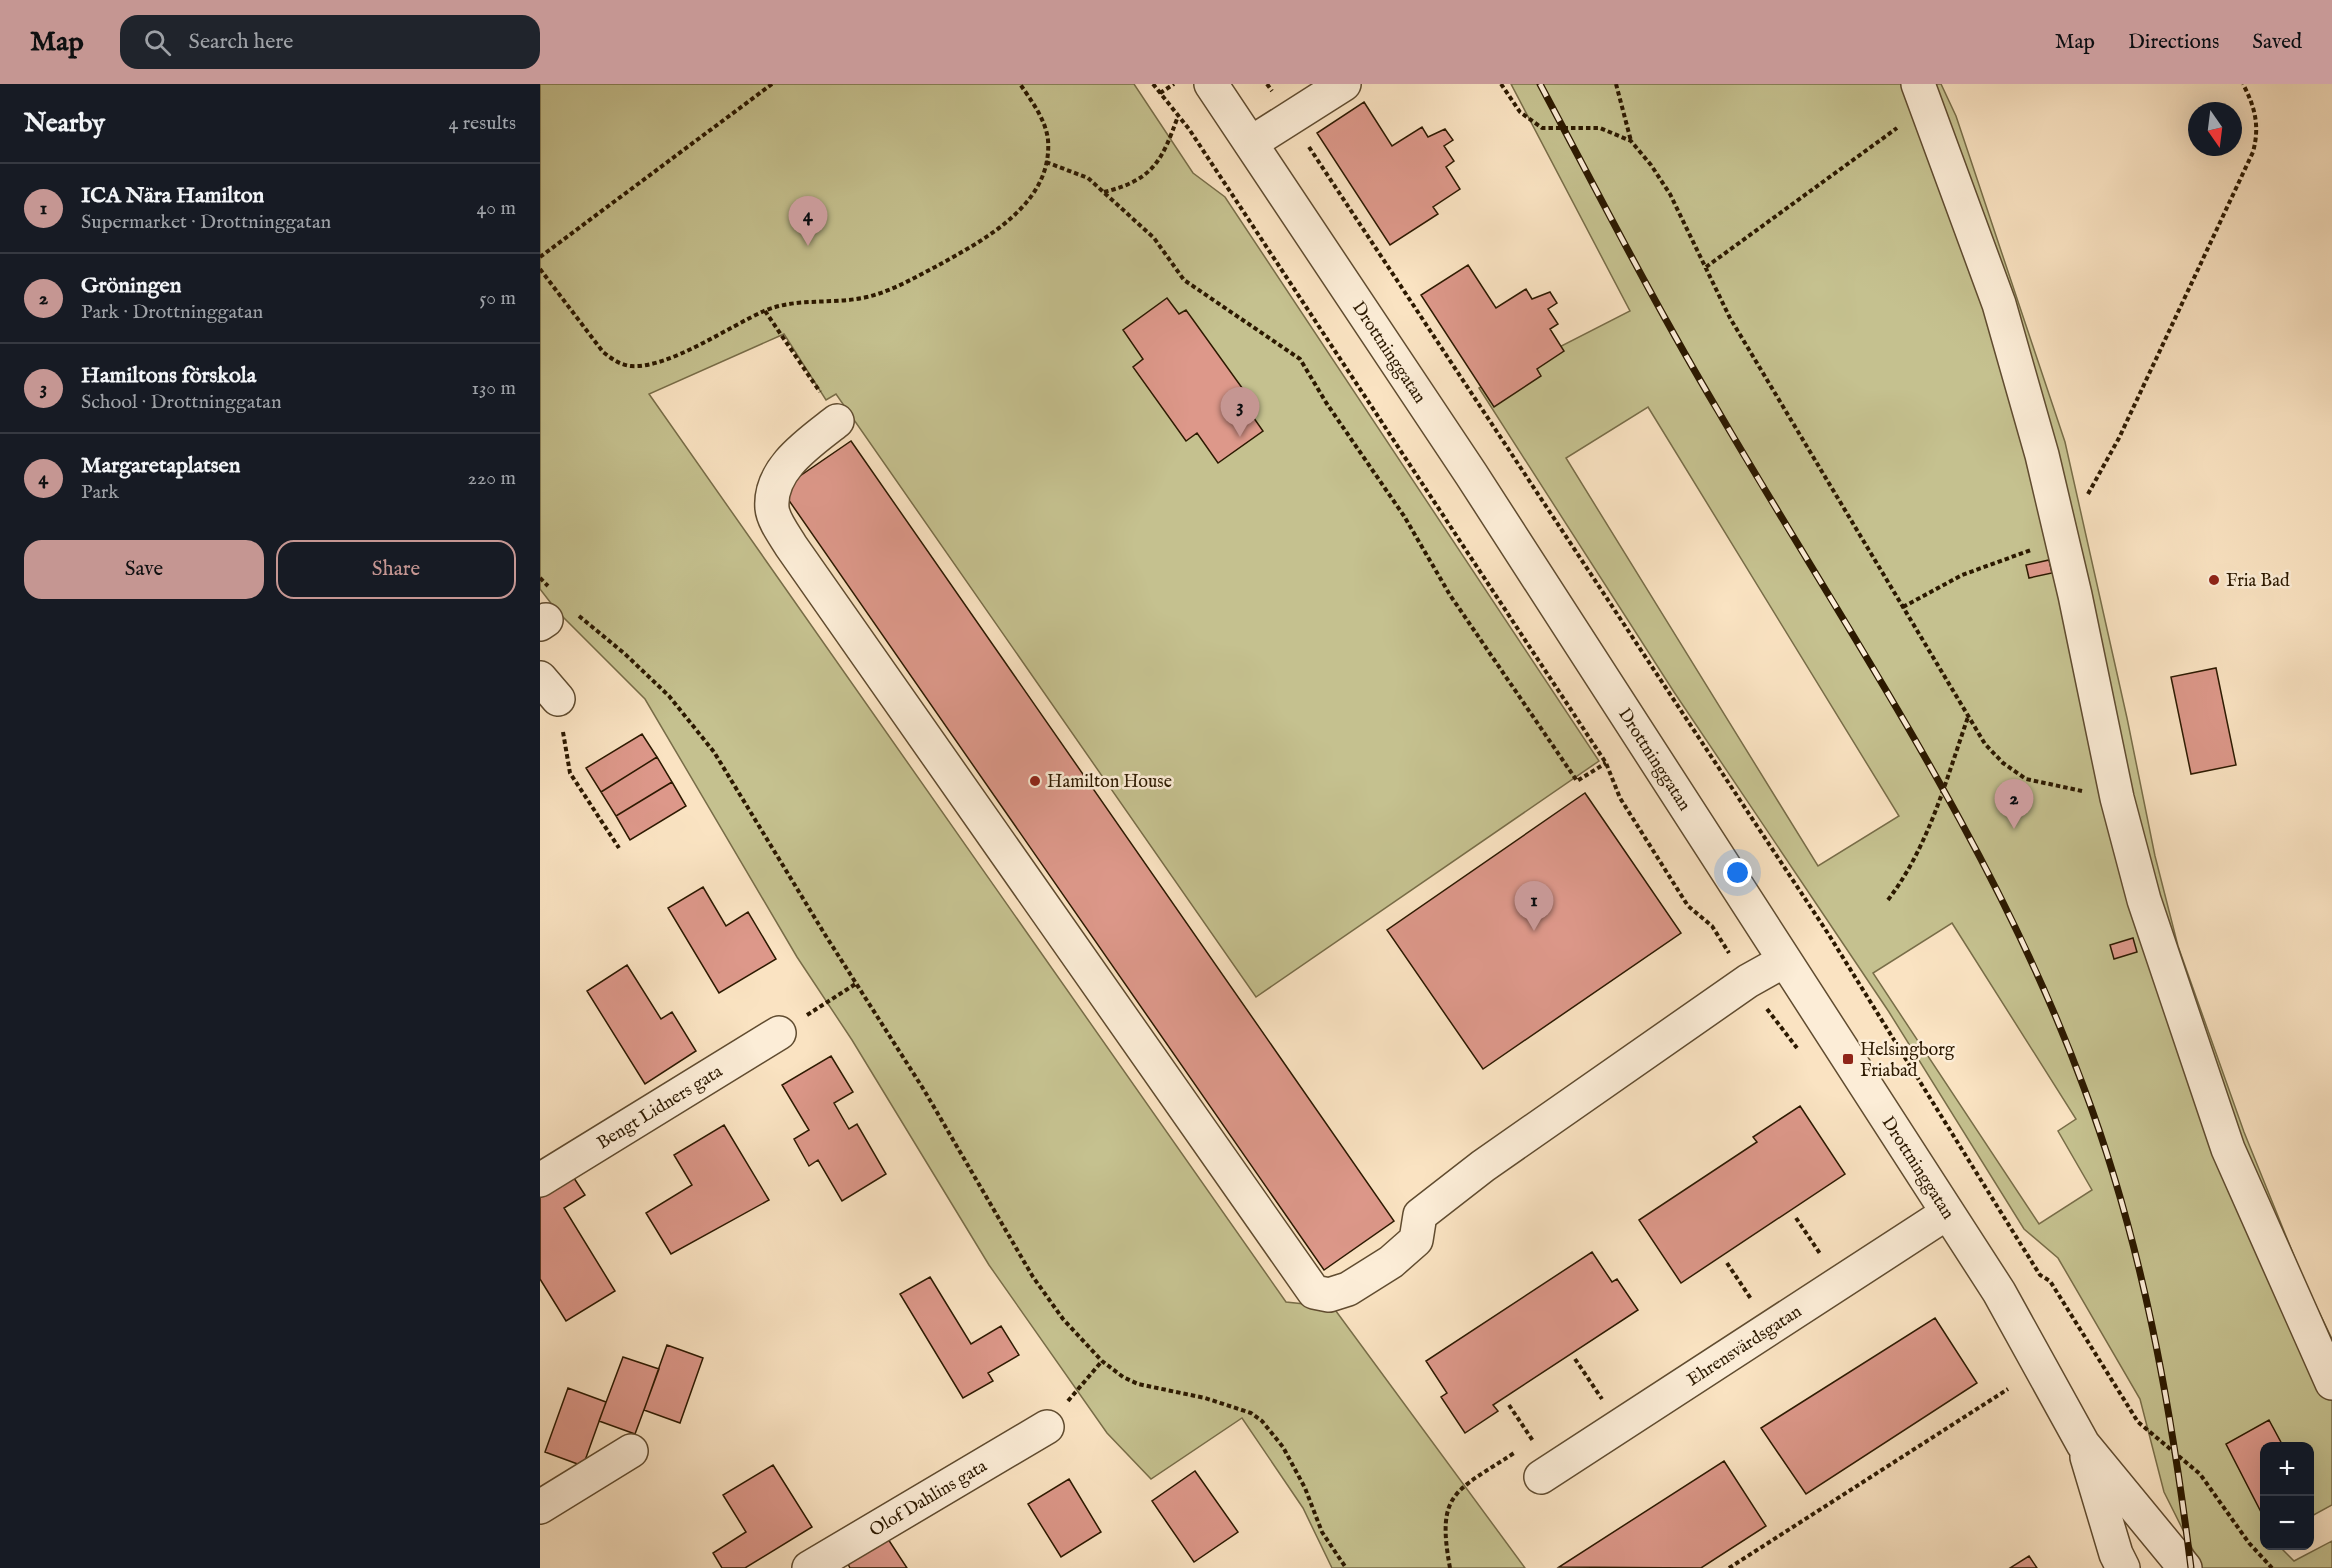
<!DOCTYPE html>
<meta charset="utf-8">
<style>
:root{--surface:#171b24;--page:#20242c;--text:#f1f3f6;--muted:#9ea1a6;--line:#363941;--accent:#c59692}
body{margin:0;font-family:"IM FELL English",serif;background:var(--page);color:var(--text)}
.controls{position:absolute;right:18px;bottom:18px;display:grid;overflow:hidden;border-radius:12px;box-shadow:0 6px 24px #0002}
.controls button{width:54px;height:54px;display:grid;place-items:center;padding:0;border:0;border-bottom:2px solid var(--line);background:var(--surface);color:var(--text);font:30px sans-serif}
.compass{position:absolute;left:1648px;top:18px;width:54px;height:54px;border-radius:50%;background:var(--surface);box-shadow:0 6px 24px #0002;rotate:166deg}
.you{position:absolute;left:1198px;top:789px;width:21px;height:21px;margin:-15px;border:4px solid #fff;border-radius:50%;background:#1a73e8;box-shadow:0 0 0 9px #1a73e833}
.badge{display:grid;place-items:center;width:39px;height:39px;border-radius:50%;background:var(--accent);color:#111;font-size:20px;font-weight:700}
.pin{position:absolute;translate:-50% -50px;filter:drop-shadow(0 2px 3px #0008)}
.pin::after{content:'';position:absolute;top:32px;width:21px;height:18px;background:inherit;clip-path:polygon(0 0,100% 0,50% 100%)}
.list{margin:0;padding:0;list-style:none}
h2{display:flex;justify-content:space-between;align-items:center;height:78px;margin:0;padding:0 24px;font-size:26px}
h2 small{font-size:20px;font-weight:400;color:var(--muted)}
.list li{display:grid;grid-template-columns:39px 1fr auto;gap:18px;align-items:center;box-sizing:border-box;height:90px;padding:0 24px;border-top:2px solid var(--line)}
.list b{display:block;font-size:22px;white-space:nowrap}
.list p{margin:0;font-size:20px;white-space:nowrap;color:var(--muted)}
.list em{font-size:20px;font-style:normal;color:var(--muted)}
.actions{display:flex;gap:12px;padding:18px 24px}
.actions a{flex:1;padding:14px 0;border:2px solid var(--accent);border-radius:18px;text-align:center;font-size:21px;color:var(--accent)}
.actions .main{background:var(--accent);color:#111}
.icon{flex:none;width:33px;height:33px;fill:none;stroke:currentColor;stroke-width:2;stroke-linecap:round;stroke-linejoin:round}
.map{position:relative;flex:none;width:1792px;height:1484px;overflow:hidden}
header{display:flex;align-items:center;gap:36px;box-sizing:border-box;height:84px;padding:0 30px;background:var(--accent);color:#111}
header strong{font-size:28px}
nav{display:flex;gap:33px;margin-inline-start:auto;font-size:21px}
.search{width:420px;height:54px;background:var(--page);display:flex;align-items:center;gap:15px;box-sizing:border-box;padding:0 21px;border-radius:18px;color:var(--muted);font-size:22px}
main{display:flex}
aside{flex:1;background:var(--surface)}
.map>svg:first-child{display:block}
.green{fill:#c5c18f;stroke:#786d48;stroke-width:1.5;fill-rule:evenodd}
.building{fill:#dd988a;stroke:#2c1900;stroke-width:1.5}
.lines{fill:none;stroke-linecap:round;stroke-linejoin:round}
.minor-casing{stroke:#604c30;stroke-width:36}
.path{stroke:#2c1900;stroke-width:4;stroke-dasharray:4.5 3;stroke-linecap:butt}
.minor{stroke:#fcedd7;stroke-width:33}
.rail-casing{stroke:#2c1900;stroke-width:7}
.rail{stroke:#fcedd7;stroke-width:4.5;stroke-dasharray:14;stroke-linecap:butt}
.poi-dot{fill:#8f2418;stroke:#fcedd7;stroke-width:2}
.labels{text-anchor:middle;stroke-width:5;stroke-linejoin:round;paint-order:stroke}
.street-label{font-size:18px;fill:#2c1900;stroke:#fcedd7}
.poi-label{font-size:18px;fill:#2c1900;stroke:#fcedd7;text-anchor:start}
</style>
<header>
<strong>Map</strong>
<div class="search"><svg class="icon" aria-label="search" viewBox="0 0 24 24"><circle cx="10" cy="10" r="6"/><path d="M15 15l6 6"/></svg>Search here</div>
<nav><a>Map</a><a>Directions</a><a>Saved</a></nav>
</header>
<main>
<aside>
<h2>Nearby<small>4 results</small></h2>
<ul class="list">
<li><span class="badge">1</span><div><b>ICA Nära Hamilton</b><p>Supermarket · Drottninggatan</p></div><em>40 m</em></li>
<li><span class="badge">2</span><div><b>Gröningen</b><p>Park · Drottninggatan</p></div><em>50 m</em></li>
<li><span class="badge">3</span><div><b>Hamiltons förskola</b><p>School · Drottninggatan</p></div><em>130 m</em></li>
<li><span class="badge">4</span><div><b>Margaretaplatsen</b><p>Park</p></div><em>220 m</em></li>
</ul>
<div class="actions"><a class="main">Save</a><a>Share</a></div>
</aside>
<div class="map">
<svg width="1792" height="1484" viewBox="0 0 1792 1484">
<rect width="100%" height="100%" fill="#fae3c2"/>
<filter id="stains"><feTurbulence type="fractalNoise" baseFrequency=".00333" numOctaves="4"/><feColorMatrix values="0 0 0 0 .2 0 0 0 0 .09 0 0 0 0 .02 0 0 0 .5 -.17"/></filter>
<radialGradient id="worn" r=".72"><stop offset=".6" stop-color="#630" stop-opacity="0"/><stop offset="1" stop-color="#630" stop-opacity=".3"/></radialGradient>
<!-- green -->
<path class="green" d="M0 0H594L653 89 685 113 1059 677 716 913 296 310 286 316 244 250 109 310 746 1218 793 1223 985 1484H792L763 1424 702 1334 611 1395 567 1349 449 1181 312 956 257 873 105 615 17 527 0 505Z
M971 0H1401L1416 32 1525 358 1587 634 1615 772 1638 862 1704 1048 1765 1199 1792 1255V1421L1770 1433V1362H1724V1462H1739L1754 1477 1792 1457V1484H1662L1624 1408 1600 1315 1518 1174 1484 1145 1349 928 1134 608 939 304 1090 227ZM1108 323 1359 732 1278 782 1026 374ZM1412 839 1536 1035 1518 1047 1552 1106 1499 1140 1333 889Z"/>
<!-- building -->
<path class="building" d="M824 18 852 62 882 43 888 53 905 45 913 56 904 62 914 77 906 83 920 105 893 123 898 130 850 161 777 49Z
M928 181 956 224 986 205 992 215 1010 208 1017 219 1008 225 1018 240 1010 245 1024 267 997 285 1001 292 954 323 881 211Z
M627 214 639 230 646 226 718 326 711 330 723 347 678 379 657 349 646 357 593 283 603 275 583 246Z
M311 357 854 1137 784 1186 241 405Z
M1509 476 1512 489 1489 494 1486 481Z
M1676 584 1696 681 1651 690 1631 593Z
M102 650 117 673 61 708 46 684Z
M117 673 132 698 76 732 61 708Z
M132 698 146 722 90 756 76 732Z
M1045 709 1141 849 943 985 847 846Z
M163 803 186 842 208 828 236 875 179 909 128 824Z
M1593 854 1597 868 1574 875 1570 861Z
M87 881 121 935 132 928 156 967 105 1000 47 907Z
M291 972 313 1008 294 1019 309 1045 317 1040 346 1090 302 1117 278 1076 269 1082 254 1055 269 1046 242 1001Z
M1260 1022 1305 1090 1141 1199 1099 1136 1217 1058 1213 1053Z
M184 1041 229 1116 131 1170 106 1129 152 1101 134 1071Z
M32 1091 45 1111 24 1124 75 1207 26 1237 0 1195V1111Z
M1052 1168 1072 1198 1077 1195 1098 1226 953 1321 958 1327 925 1349 901 1313 907 1309 886 1277Z
M390 1193 431 1260 461 1242 479 1271 448 1289 453 1297 423 1314 360 1210Z
M1395 1234 1437 1299 1266 1410 1221 1344Z
M127 1261 163 1274 140 1339 104 1326Z
M83 1273 119 1285 95 1350 59 1337Z
M28 1304 66 1318 43 1382 5 1368Z
M1729 1336 1743 1362H1724V1426L1721 1428 1686 1360Z
M1184 1377 1226 1442 1161 1484 1019 1483Z
M233 1381 272 1443 205 1484H182L173 1469 206 1448 183 1411Z
M655 1387 698 1448 654 1478 612 1417Z
M529 1395 561 1448 521 1473 488 1420Z
M348 1455 367 1484H310L308 1480Z
M1489 1472 1497 1484H1470Z"/>
<g class="lines">
<defs>
<g id="minor">
<path id="s1" d="M671 0 931 390 1459 1208 1543 1360 1645 1484"/>
<path d="M1378 0 1459 220 1502 371 1535 511 1577 714 1604 816 1688 1065 1792 1299"/>
<path d="M711 59 804 0"/>
<path d="M297 337C269 359 229 385 232 424 233 436 245 452 251 462L774 1208 789 1211 808 1205 851 1178 876 1156 880 1131 943 1082 1208 897 1244 877"/>
<path d="M0 540 6 536"/>
<path d="M0 594 18 615"/>
<path id="s2" d="M0 1096 239 949"/>
<path d="M1547 1373 1576 1470 1583 1484"/>
<path id="s3" d="M1001 1393 1407 1129"/>
<path d="M0 1423 91 1367"/>
<path id="s4" d="M269 1484 507 1343"/>
</g>
</defs>
<!-- minor casing -->
<use href="#minor" class="minor-casing"/>
<!-- path -->
<path class="path" d="M613 0 649 45 1066 679 1080 714 1148 822 1172 842 1189 869
M727 0 732 7
M961 0 980 28 1002 44H1060L1091 57 1111 81 1130 110 1190 234 1445 660 1463 679 1486 695 1542 707
M1076 0 1091 57
M620 9 634 0
M769 63 1289 851 1475 1151 1500 1191 1510 1197 1598 1338 1660 1390 1709 1459 1732 1484
M506 78 548 94 614 154 644 196 760 275 787 320 864 432 910 511 1037 697 1066 679
M564 108C613 96 622 77 638 32
M0 173 232 0
M1166 183 1357 44
M0 185 63 268C72 275 80 281 91 282 128 285 190 242 224 227 257 213 292 221 327 213 352 207 374 194 397 182 444 156 513 120 508 56 506 36 491 16 480 0
M225 227 280 308
M1548 410 1579 354 1713 68C1720 42 1715 23 1703 0
M0 494 8 502
M1363 523 1422 491 1491 466
M39 532 85 570 129 612 174 668 284 849 384 1006 493 1193 523 1235 562 1277 583 1293 598 1300 665 1314 711 1329 722 1337 743 1363 765 1404 782 1448 806 1484
M23 648 30 689 79 764
M1348 816C1389 762 1406 696 1428 633
M1227 925 1257 964
M267 931 317 899
M1256 1134 1281 1171
M1187 1179 1211 1215
M1035 1275 1062 1315
M528 1317 562 1277
M969 1321 993 1357
M910 1484C896 1408 915 1408 974 1369
M1189 1484 1468 1305"/>
<!-- minor -->
<use href="#minor" class="minor"/>
<defs>
<path id="rail" d="M1000 0C1058 109 1114 219 1177 325 1307 548 1454 760 1544 1004 1602 1158 1631 1321 1651 1484"/>
</defs>
<!-- rail casing -->
<use href="#rail" class="rail-casing"/>
<!-- rail -->
<use href="#rail" class="rail"/>
</g>
<!-- markers -->
<g class="poi-dot">
<circle cx="1674" cy="496" r="6"/>
<circle cx="495" cy="697" r="6"/>
<rect x="1302" y="969" width="12" height="12" rx="3"/>
</g>
<g class="labels">
<!-- street labels -->
<g class="street-label">
<text dy="6" stroke="none"><textPath href="#s1" startOffset="322">Drottninggatan</textPath></text>
<text dy="6" stroke="none"><textPath href="#s1" startOffset="808">Drottninggatan</textPath></text>
<text dy="6" stroke="none"><textPath href="#s2" startOffset="140">Bengt Lidners gata</textPath></text>
<text dy="6" stroke="none"><textPath href="#s1" startOffset="1294">Drottninggatan</textPath></text>
<text dy="6" stroke="none"><textPath href="#s3" startOffset="242">Ehrensvärdsgatan</textPath></text>
<text dy="6" stroke="none"><textPath href="#s4" startOffset="138">Olof Dahlins gata</textPath></text>
</g>
<!-- poi labels -->
<g class="poi-label">
<text x="1686" y="502">Fria Bad</text>
<text x="507" y="703">Hamilton House</text>
<text x="1320" y="971">Helsingborg<tspan x="1320" dy="21">Friabad</tspan></text>
</g>
</g>
<rect width="100%" height="100%" filter="url(#stains)"/>
<rect width="100%" height="100%" fill="url(#worn)"/>
</svg>
<div class="controls">
<button>+</button>
<button>−</button>
</div>
<svg class="compass" viewBox="-18 -18 36 36"><path d="M0-13l5 13h-10z" fill="#e53935"/><path d="M0 13l5-13h-10z" fill="#9ea1a6"/></svg>
<div class="you"></div>
<div class="pin badge" style="left:994px;top:847px">1</div>
<div class="pin badge" style="left:1474px;top:745px">2</div>
<div class="pin badge" style="left:700px;top:353px">3</div>
<div class="pin badge" style="left:268px;top:162px">4</div>
</div>
</main>
